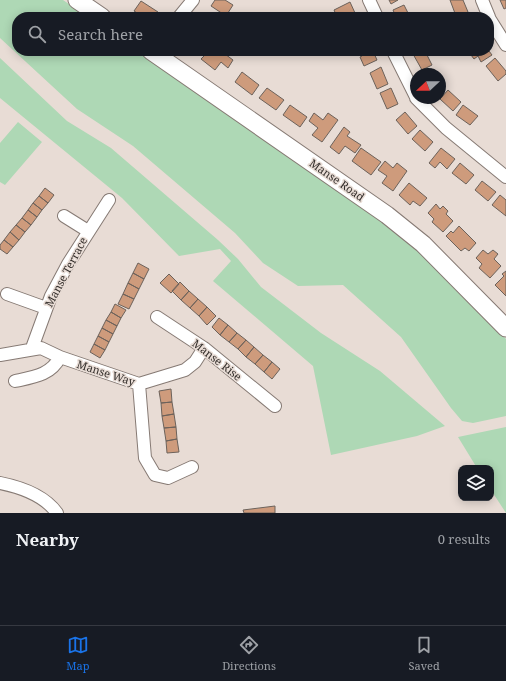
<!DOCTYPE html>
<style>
:root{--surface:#171b24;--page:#242831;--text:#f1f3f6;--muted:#9ea1a6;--line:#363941;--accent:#1a73e8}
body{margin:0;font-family:"Noto Serif",serif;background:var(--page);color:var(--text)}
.controls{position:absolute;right:12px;bottom:12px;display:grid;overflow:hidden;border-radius:8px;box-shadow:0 2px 10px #0003}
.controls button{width:36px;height:36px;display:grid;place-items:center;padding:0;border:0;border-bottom:1px solid var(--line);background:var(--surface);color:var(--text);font:20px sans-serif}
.compass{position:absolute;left:410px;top:68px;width:36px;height:36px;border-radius:50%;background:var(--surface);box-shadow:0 2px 10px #0003;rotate:248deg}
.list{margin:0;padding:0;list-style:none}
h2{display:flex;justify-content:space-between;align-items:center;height:52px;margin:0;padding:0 16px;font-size:17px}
h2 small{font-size:13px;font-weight:400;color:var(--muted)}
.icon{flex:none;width:22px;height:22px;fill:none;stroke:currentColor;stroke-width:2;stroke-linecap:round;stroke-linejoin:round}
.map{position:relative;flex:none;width:506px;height:513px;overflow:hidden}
.search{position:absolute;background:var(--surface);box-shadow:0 2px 10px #0003;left:12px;right:12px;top:12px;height:44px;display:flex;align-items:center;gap:10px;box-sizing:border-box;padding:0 14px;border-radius:16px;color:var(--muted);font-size:15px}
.sheet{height:112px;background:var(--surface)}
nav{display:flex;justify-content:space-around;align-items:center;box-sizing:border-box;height:56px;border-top:1px solid var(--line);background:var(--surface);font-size:11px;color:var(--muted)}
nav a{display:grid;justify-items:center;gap:2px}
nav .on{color:var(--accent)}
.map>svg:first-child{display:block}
.green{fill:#aed8b5}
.building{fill:#ce9b7c;stroke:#6c625b}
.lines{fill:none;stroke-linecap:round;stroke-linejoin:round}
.minor-casing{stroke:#867a74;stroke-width:14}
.secondary-casing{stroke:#867a74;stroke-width:19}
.minor{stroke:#fff;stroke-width:12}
.secondary{stroke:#fff;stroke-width:17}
.labels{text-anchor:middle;stroke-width:3;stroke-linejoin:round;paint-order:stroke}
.street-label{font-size:11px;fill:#332e2b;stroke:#e8dcd5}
</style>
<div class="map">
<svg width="506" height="513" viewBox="0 0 506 513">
<rect width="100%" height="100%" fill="#e8dcd5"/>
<!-- green -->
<path class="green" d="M0 0H63L88 17H17V51H137L414 243 506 339V416L473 423 462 421 451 408 401 337 343 285 298 286 263 263 235 233 133 146 77 109 0 38Z
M0 58 67 121 111 148 218 240 238 259 261 287 321 333 380 371 445 426 417 436 331 455 313 366 213 281 231 261 220 249 179 256 122 198 0 98Z
M18 122 42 142 5 185 0 182V143Z
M506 427V513L491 490V468H477L458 437Z"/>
<!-- building -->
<path class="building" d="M215 0H225L233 5 226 16 211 6Z
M389 0H398L391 4Z
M450 0H463L468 12 456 16Z
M500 0H506V8L504 9Z
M141 1 158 12 155 17H144L134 11Z
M350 2 355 13 347 17H337L334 10Z
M404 5 410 17H396L393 10Z
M190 51H200L197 55Z
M212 51H221L233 60 228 68 221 62 215 70 201 59 206 54 208 56Z
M360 51H373L377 60 364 66 360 57 362 56Z
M420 51H425L432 65 422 70 413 54Z
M468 51H489L492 55 481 62 478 56 474 59Z
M495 58 506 71V74L498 81 486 66Z
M381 67 388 84 377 89 370 73Z
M434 69 436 74H425Z
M242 72 259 85 252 95 235 82Z
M267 88 284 100 276 110 259 98Z
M391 88 398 104 387 109 380 93Z
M448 90 461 102 453 111 440 99Z
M290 105 307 117 300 127 283 115Z
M463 105 478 116 470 125 456 115Z
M405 112 417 126 408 134 396 120Z
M314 113 323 120 328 113 338 120 322 142 312 135 318 128 309 121Z
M344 127 350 132 347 136 361 145 355 153 345 146 339 154 330 147Z
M420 130 433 142 425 151 412 139Z
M361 148 381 162 371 175 352 161Z
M441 148 455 159 447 169 440 162 435 168 429 163Z
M385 161 393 168 397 163 407 171 393 191 382 183 387 176 378 170Z
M460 163 474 175 466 184 452 173Z
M482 181 496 192 488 201 475 190Z
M409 183 427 198 420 206 413 201 410 205 399 195Z
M45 188 54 195 48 203 39 196Z
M500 195 506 200V216L492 205Z
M39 196 48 203 42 210 33 203Z
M33 203 42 210 37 217 28 210Z
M436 204 440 209 443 206 448 211 446 214 453 221 443 232 432 222 434 219 428 213Z
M28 210 37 217 31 225 22 218Z
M22 218 31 225 25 232 16 225Z
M16 225 25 232 19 240 10 232Z
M459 226 476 243 469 251 465 248 461 251 446 236 451 231 453 233Z
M10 232 19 240 13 247 4 240Z
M4 240 13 247 7 254 0 249V245Z
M483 250 488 254 493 250 498 254 494 259 501 266 490 278 479 268 482 264 476 258Z
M138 263 149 269 144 279 133 273Z
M506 271V296L495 285 504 276 502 274Z
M133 273 144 279 139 289 128 283Z
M169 274 179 284 171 293 160 283Z
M180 282 189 291 181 300 172 291Z
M128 283 139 289 134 299 123 294Z
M189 291 198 299 190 308 181 300Z
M123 294 134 299 129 309 118 304Z
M198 299 207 307 199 316 190 308Z
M115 304 126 310 121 318 111 312Z
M207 307 216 316 207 325 199 316Z
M111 312 121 318 117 326 106 320Z
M219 318 228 325 220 335 212 327Z
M106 320 117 326 113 334 102 328Z
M228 325 237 333 229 342 220 335Z
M102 328 113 334 109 342 98 336Z
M237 333 246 340 238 349 229 342Z
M98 336 109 342 105 350 94 344Z
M246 340 254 347 246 357 238 349Z
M94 344 105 350 100 358 90 352Z
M254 347 263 355 255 364 246 357Z
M263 355 272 362 264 372 255 364Z
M272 362 280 369 272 379 264 372Z
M171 389 172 402 161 403 159 391Z
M172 402 174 414 162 416 161 403Z
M174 414 176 427 164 428 162 416Z
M176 427 177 439 166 441 164 428Z
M177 439 179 452 167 453 166 441Z
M275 506V513H244L243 510Z"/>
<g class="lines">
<defs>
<path id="minor" d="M369 0 377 17
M482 0 489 17
M179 17 193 0
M489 18 506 45
M393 51 416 97
M416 98 446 128 506 177
M64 216 88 231
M7 294 46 308
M157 317 204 348 275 406
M32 348 51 296 68 264 109 200
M0 355 41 348 60 357 139 384 185 370 195 362 204 348
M15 381C34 377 51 375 60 357
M139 384 145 458 155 475 168 478 192 467
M0 483C20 487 44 495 57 513"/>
<path id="secondary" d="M77 0 102 17
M151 51 387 215 423 244 506 328"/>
</defs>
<!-- minor casing -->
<use href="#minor" class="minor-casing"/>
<!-- secondary casing -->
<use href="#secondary" class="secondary-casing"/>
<!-- minor -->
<use href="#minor" class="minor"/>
<!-- secondary -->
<use href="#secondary" class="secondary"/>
</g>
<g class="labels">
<!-- street labels -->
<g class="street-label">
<text transform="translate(337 180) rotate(35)" y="4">Manse Road</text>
<text transform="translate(66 272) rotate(-62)" y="4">Manse Terrace</text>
<text transform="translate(217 360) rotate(38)" y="4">Manse Rise</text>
<text transform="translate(106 373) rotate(18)" y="4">Manse Way</text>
</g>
</g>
</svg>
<div class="controls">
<button><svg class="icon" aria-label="layers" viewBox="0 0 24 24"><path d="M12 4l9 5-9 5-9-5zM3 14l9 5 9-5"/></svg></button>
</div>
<svg class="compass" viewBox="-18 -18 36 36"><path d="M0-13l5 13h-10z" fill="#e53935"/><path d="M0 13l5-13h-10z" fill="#9ea1a6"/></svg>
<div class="search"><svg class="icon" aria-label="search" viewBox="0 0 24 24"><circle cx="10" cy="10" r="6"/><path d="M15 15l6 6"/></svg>Search here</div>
</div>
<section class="sheet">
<h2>Nearby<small>0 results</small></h2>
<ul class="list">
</ul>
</section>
<nav>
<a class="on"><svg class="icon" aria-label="map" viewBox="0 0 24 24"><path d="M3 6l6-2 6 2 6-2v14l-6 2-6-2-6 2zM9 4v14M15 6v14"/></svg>Map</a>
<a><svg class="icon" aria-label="directions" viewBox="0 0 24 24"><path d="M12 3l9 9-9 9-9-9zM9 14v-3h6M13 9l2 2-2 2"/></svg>Directions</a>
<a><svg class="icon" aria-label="saved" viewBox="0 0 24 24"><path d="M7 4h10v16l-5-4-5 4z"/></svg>Saved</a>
</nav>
